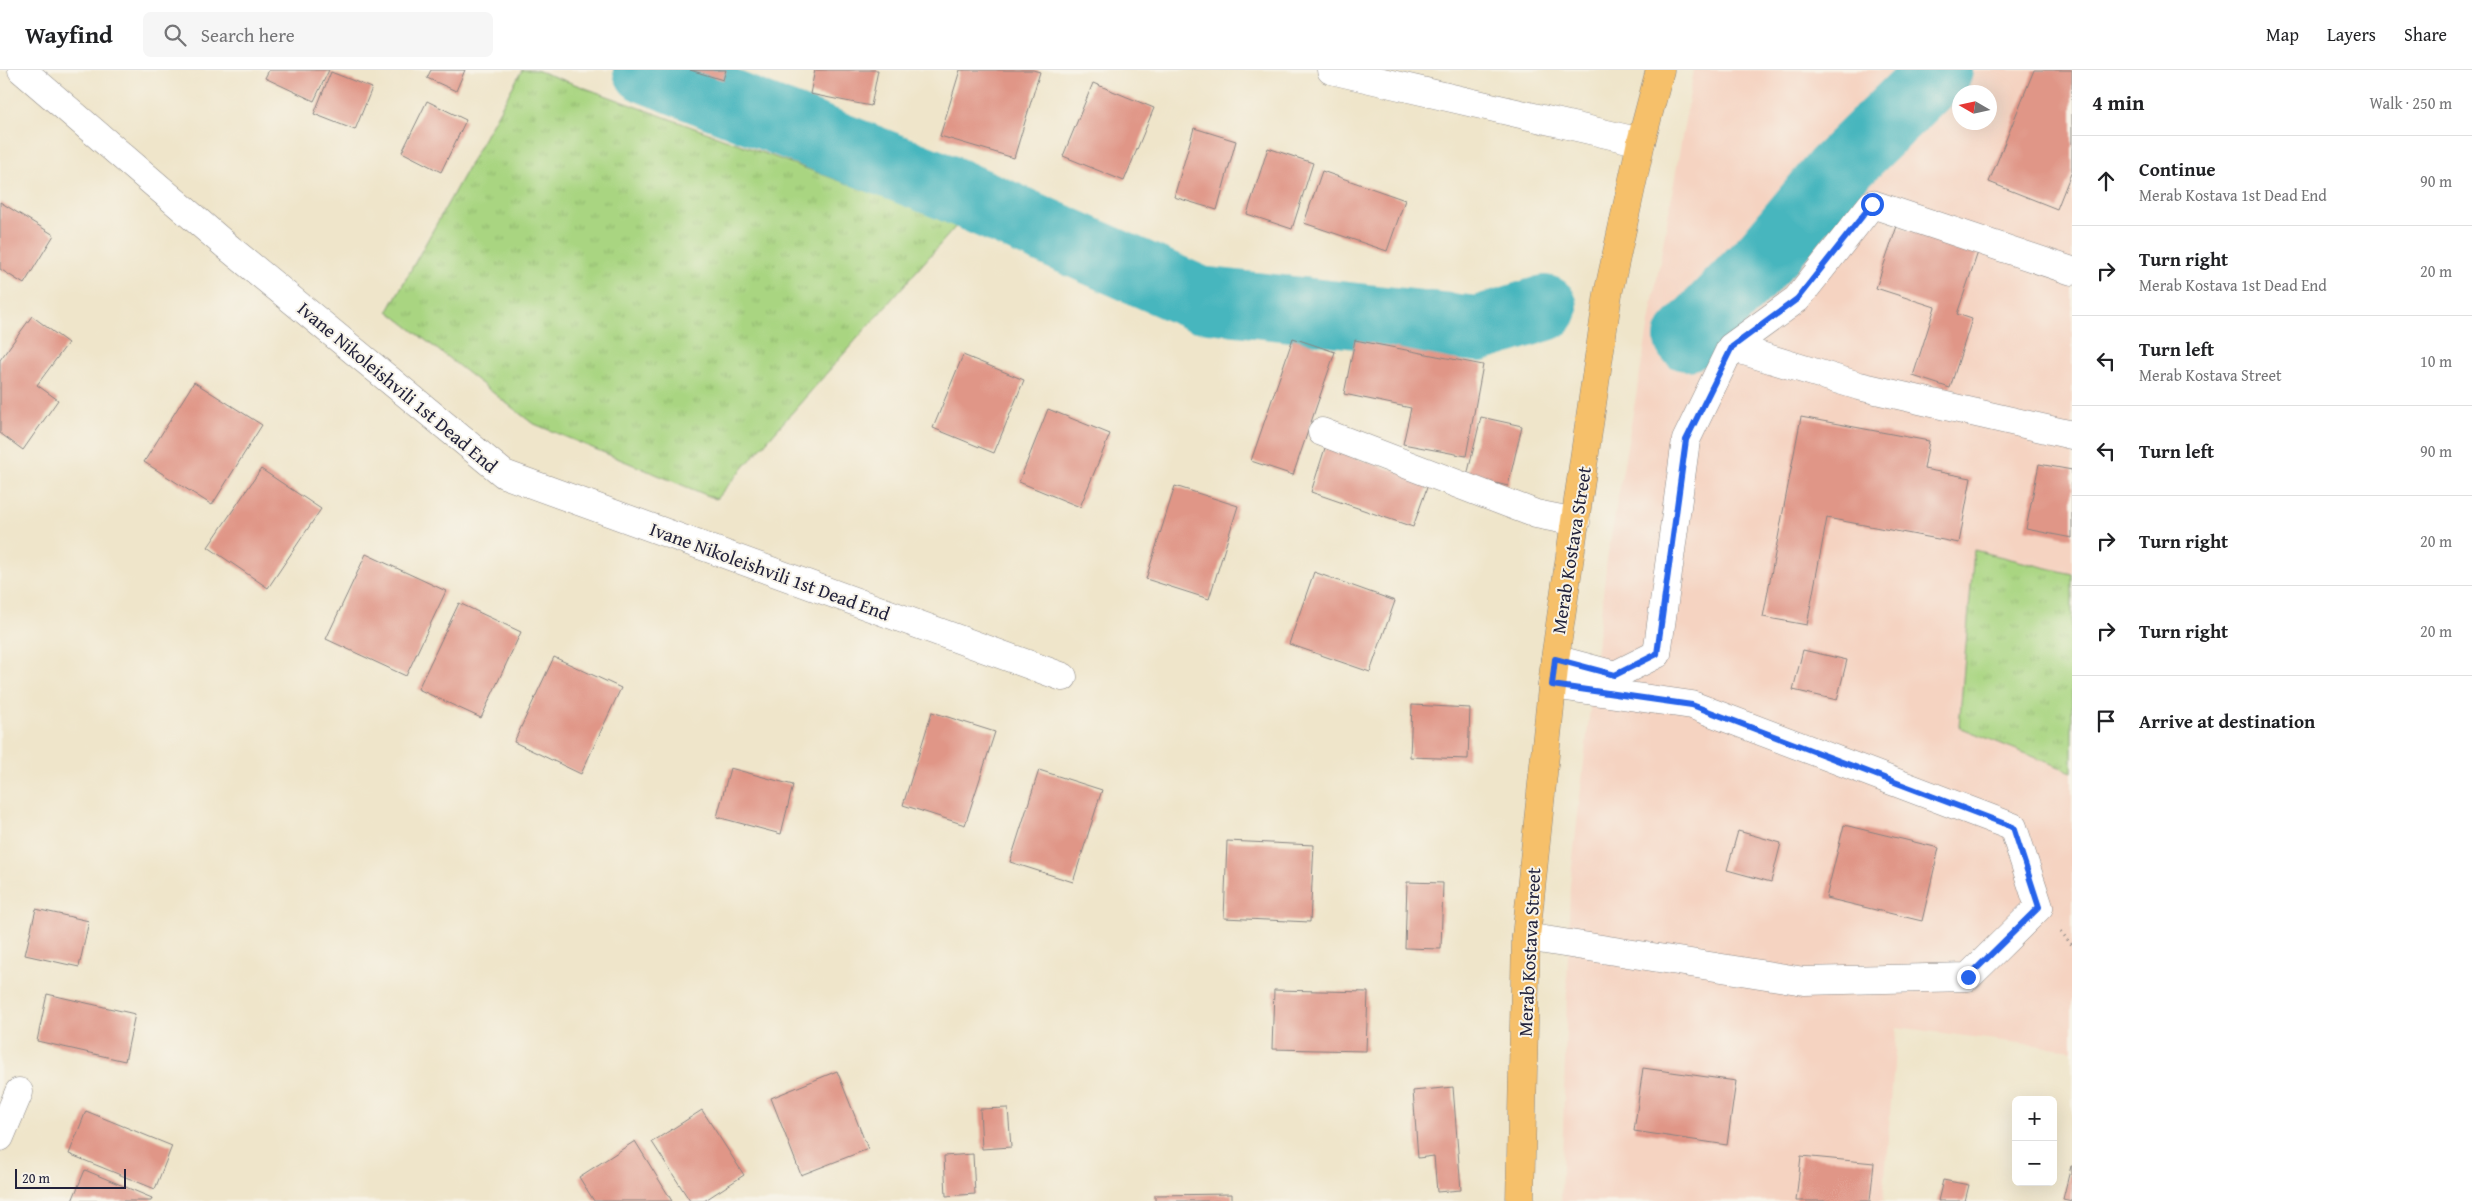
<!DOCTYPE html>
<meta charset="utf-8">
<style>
:root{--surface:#fff;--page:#f6f6f6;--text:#202124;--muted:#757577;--line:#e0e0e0}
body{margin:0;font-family:"Gentium Book Plus",serif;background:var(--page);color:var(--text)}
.controls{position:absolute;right:15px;bottom:15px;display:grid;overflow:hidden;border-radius:8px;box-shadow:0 5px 20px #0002}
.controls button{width:45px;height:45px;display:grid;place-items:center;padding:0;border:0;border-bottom:1px solid var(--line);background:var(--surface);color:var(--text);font:25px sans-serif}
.compass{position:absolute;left:1952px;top:15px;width:45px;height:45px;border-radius:50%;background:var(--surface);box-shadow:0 5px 20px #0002;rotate:279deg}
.scale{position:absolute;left:15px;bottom:12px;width:111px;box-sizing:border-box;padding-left:5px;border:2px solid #22223b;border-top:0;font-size:14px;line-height:18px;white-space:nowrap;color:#22223b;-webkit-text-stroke:4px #f7f3e8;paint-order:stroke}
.stop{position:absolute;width:15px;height:15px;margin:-11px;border:4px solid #2563eb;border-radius:50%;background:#fff}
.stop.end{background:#2563eb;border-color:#fff;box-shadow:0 1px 5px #0008}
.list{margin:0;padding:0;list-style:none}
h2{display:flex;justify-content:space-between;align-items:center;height:65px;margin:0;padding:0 20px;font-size:21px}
h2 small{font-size:16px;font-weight:400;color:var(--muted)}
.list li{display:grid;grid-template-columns:32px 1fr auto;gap:15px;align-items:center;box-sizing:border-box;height:90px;padding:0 20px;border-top:1px solid var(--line)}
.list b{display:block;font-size:19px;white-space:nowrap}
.list p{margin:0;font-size:16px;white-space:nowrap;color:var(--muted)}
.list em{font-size:16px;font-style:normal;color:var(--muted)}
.icon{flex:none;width:28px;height:28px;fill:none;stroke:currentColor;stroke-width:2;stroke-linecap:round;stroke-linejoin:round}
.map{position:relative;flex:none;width:2072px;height:1131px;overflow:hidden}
header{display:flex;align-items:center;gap:30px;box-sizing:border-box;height:70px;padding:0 25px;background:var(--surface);border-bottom:1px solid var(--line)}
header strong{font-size:24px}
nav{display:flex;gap:28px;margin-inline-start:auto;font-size:18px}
.search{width:350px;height:45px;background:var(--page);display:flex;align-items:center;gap:12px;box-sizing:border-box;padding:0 18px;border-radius:8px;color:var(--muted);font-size:19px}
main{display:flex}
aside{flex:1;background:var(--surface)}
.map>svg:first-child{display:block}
.built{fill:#f5d3c1;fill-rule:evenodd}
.grass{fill:url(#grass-tufts);stroke:#667c5e}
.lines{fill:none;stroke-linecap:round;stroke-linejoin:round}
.river{stroke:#46b6be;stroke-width:66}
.building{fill:#e09687}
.minor-casing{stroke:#888482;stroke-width:29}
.major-casing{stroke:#888482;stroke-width:29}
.path{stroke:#888482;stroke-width:3;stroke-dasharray:1 4;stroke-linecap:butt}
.minor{stroke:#fff;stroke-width:28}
.major{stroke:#f6c06b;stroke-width:28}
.route{stroke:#2563eb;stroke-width:6}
.labels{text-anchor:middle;stroke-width:4;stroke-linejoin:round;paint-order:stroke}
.street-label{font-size:19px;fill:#22223b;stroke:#f7f3e8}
</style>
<header>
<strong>Wayfind</strong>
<div class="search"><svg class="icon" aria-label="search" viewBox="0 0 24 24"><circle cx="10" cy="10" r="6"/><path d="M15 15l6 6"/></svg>Search here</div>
<nav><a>Map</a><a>Layers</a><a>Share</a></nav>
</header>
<main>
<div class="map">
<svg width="2072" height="1131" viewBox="0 0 2072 1131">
<defs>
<pattern id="grass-tufts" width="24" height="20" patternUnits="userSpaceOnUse" patternTransform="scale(1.25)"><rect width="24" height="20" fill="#a9d581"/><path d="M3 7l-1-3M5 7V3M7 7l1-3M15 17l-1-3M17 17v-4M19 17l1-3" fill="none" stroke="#91b770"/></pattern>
</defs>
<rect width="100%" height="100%" fill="#f7f3e8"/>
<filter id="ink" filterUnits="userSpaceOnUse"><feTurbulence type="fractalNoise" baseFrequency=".02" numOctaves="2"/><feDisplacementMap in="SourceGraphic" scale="10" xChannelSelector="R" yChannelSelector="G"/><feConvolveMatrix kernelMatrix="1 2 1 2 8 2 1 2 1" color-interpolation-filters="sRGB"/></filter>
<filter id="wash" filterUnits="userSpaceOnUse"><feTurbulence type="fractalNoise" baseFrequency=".0096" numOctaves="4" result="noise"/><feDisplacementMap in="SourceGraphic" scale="20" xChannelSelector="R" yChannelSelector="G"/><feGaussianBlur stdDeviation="1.12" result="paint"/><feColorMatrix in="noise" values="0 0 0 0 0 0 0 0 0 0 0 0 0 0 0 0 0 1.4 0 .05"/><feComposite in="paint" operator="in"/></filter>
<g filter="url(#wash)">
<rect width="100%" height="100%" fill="#efe5ca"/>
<!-- built -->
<path class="built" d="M1694 0H2072V504L1974 480 1959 657 2072 702V980L1897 957 1883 1131H1561L1570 815 1607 489ZM1960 22H1990V52H1960Z"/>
<!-- grass -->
<path class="grass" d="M522 0H536L958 154 716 429 532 353 388 241Z
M1974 480 2072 504V702L1959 657Z"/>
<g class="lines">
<!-- river -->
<path class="river" d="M646 0 948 118 1199 229 1478 259 1545 238
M1687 268 1766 186 1835 103 1940 0"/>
</g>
<g id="blocks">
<!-- building -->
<path class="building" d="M269 0H329L314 31 265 8Z
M431 0H465L456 21 427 8Z
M690 0H726L723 10Z
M815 0H878L871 36 810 24Z
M960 0H1033L1040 2 1014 88 940 66Z
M2034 0H2072V101L2057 139 1989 112Z
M331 2 372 18 355 60 314 44Z
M1093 13 1154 38 1124 111 1063 86Z
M427 31 466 50 441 102 402 82Z
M1194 58 1236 71 1217 140 1174 127Z
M1268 78 1313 93 1292 159 1247 144Z
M1322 101 1405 130 1387 181 1304 153Z
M0 132 54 165 24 214 0 199Z
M1897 156 1978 182 1957 244 1972 249 1950 318 1913 306 1935 237 1876 218Z
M32 246 68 273 37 315 58 330 23 380 0 363V290Z
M1293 268 1335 282 1293 405 1251 391Z
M1355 270 1483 295 1466 386 1403 374 1411 338 1344 324Z
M963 285 1024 310 994 383 933 358Z
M194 312 262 355 212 435 144 392Z
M1048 339 1110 364 1080 437 1019 412Z
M1481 347 1522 356 1508 416 1467 406Z
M1801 347 1929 371 1924 399 1971 408 1959 473 1827 448 1807 555 1763 547Z
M1325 378 1429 412 1413 457 1311 422Z
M2039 394 2072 400V468L2026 459Z
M261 399 321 439 268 518 208 477Z
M1175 416 1238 436 1209 529 1146 509Z
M366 484 446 521 406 606 326 569Z
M1314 502 1395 531 1370 602 1289 574Z
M459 533 521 562 481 648 418 619Z
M1803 580 1847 590 1837 630 1793 620Z
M554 587 621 618 581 704 514 672Z
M1412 635 1470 638 1468 689 1410 687Z
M932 642 995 662 965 755 903 735Z
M730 698 793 715 781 764 717 747Z
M1039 700 1102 720 1073 812 1010 792Z
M1844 755 1939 778 1922 851 1826 828Z
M1738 761 1781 773 1771 812 1727 800Z
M1227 771 1314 775 1310 852 1224 848Z
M1407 812 1443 813 1441 879 1405 878Z
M36 839 89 851 79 897 25 885Z
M1274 920 1368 922 1366 981 1272 979Z
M47 924 135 944 125 991 37 971Z
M1643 998 1736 1011 1727 1075 1634 1061Z
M837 1001 868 1079 801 1105 771 1028Z
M1453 1017 1461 1120 1437 1122 1434 1086 1418 1088 1413 1021Z
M1008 1038 1011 1077 982 1079 980 1039Z
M702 1040 744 1105 704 1131H690L652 1072Z
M86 1041 172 1076 155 1119 69 1084Z
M635 1071 672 1131H594L579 1107Z
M973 1084 975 1124 946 1126 944 1086Z
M1801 1086 1874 1093 1870 1131H1796Z
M2071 1096H2072V1131L2063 1129Z
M85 1100 152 1128 151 1131H72Z
M1943 1110 1969 1115 1965 1131H1938Z
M1232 1124V1131H1155V1125Z"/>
</g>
</g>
<g filter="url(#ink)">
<use href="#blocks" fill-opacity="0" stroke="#888482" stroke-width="1"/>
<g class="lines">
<defs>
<path id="minor" d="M22 0 229 178 504 404 1063 607
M1331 0 1641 72
M1731 277 1859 316 2072 365
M1322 362 1536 444 1576 452
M1555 589 1615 605 1657 584 1686 370 1731 277 1797 229 1872 134 2072 201
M1526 867 1804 911 1968 907 2039 837 2013 757 1692 635 1552 615
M0 1067 19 1022"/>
<path id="major" d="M1520 1131 1526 867 1555 589 1608 224 1641 72 1660 0"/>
</defs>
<!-- minor casing -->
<use href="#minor" class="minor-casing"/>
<!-- major casing -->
<use href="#major" class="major-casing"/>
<!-- path -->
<path class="path" d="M2061 862 2072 875"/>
<!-- minor -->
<use href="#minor" class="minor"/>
<!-- major -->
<use href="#major" class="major"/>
</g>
</g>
<g class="lines" filter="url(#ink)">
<!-- route -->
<path class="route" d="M1872 134 1797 229 1732 277 1686 370 1657 584 1615 605 1555 589 1552 615 1692 635 2013 757 2039 837 1968 907"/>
</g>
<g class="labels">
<!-- street labels -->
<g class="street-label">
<text transform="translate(398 317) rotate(40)" y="7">Ivane Nikoleishvili 1st Dead End</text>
<text transform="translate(1571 480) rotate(-81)" y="7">Merab Kostava Street</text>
<text transform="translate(770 501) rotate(20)" y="7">Ivane Nikoleishvili 1st Dead End</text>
<text transform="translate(1529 882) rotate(-87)" y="7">Merab Kostava Street</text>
</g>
</g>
</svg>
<div class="controls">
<button>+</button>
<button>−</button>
</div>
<svg class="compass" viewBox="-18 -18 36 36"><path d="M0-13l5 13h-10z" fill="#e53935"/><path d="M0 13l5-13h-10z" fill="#757577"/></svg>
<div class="scale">20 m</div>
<div class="stop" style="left:1872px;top:134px"></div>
<div class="stop end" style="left:1968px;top:907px"></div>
</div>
<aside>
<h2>4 min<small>Walk · 250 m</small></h2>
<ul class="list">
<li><svg class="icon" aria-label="ahead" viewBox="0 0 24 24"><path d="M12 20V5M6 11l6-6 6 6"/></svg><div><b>Continue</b><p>Merab Kostava 1st Dead End</p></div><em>90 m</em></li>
<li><svg class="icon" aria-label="right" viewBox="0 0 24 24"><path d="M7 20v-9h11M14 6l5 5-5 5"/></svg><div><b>Turn right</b><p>Merab Kostava 1st Dead End</p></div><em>20 m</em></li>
<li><svg class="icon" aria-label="left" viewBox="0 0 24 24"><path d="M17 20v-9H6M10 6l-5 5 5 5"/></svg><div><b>Turn left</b><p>Merab Kostava Street</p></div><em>10 m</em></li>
<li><svg class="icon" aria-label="left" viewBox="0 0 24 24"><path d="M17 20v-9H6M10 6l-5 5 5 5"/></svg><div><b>Turn left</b></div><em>90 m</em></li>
<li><svg class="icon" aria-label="right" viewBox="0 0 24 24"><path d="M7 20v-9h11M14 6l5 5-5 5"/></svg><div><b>Turn right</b></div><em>20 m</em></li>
<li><svg class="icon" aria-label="right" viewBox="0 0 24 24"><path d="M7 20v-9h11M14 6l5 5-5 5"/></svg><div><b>Turn right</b></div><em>20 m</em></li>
<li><svg class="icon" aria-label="arrive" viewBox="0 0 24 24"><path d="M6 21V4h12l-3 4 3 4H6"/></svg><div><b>Arrive at destination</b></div></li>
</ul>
</aside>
</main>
